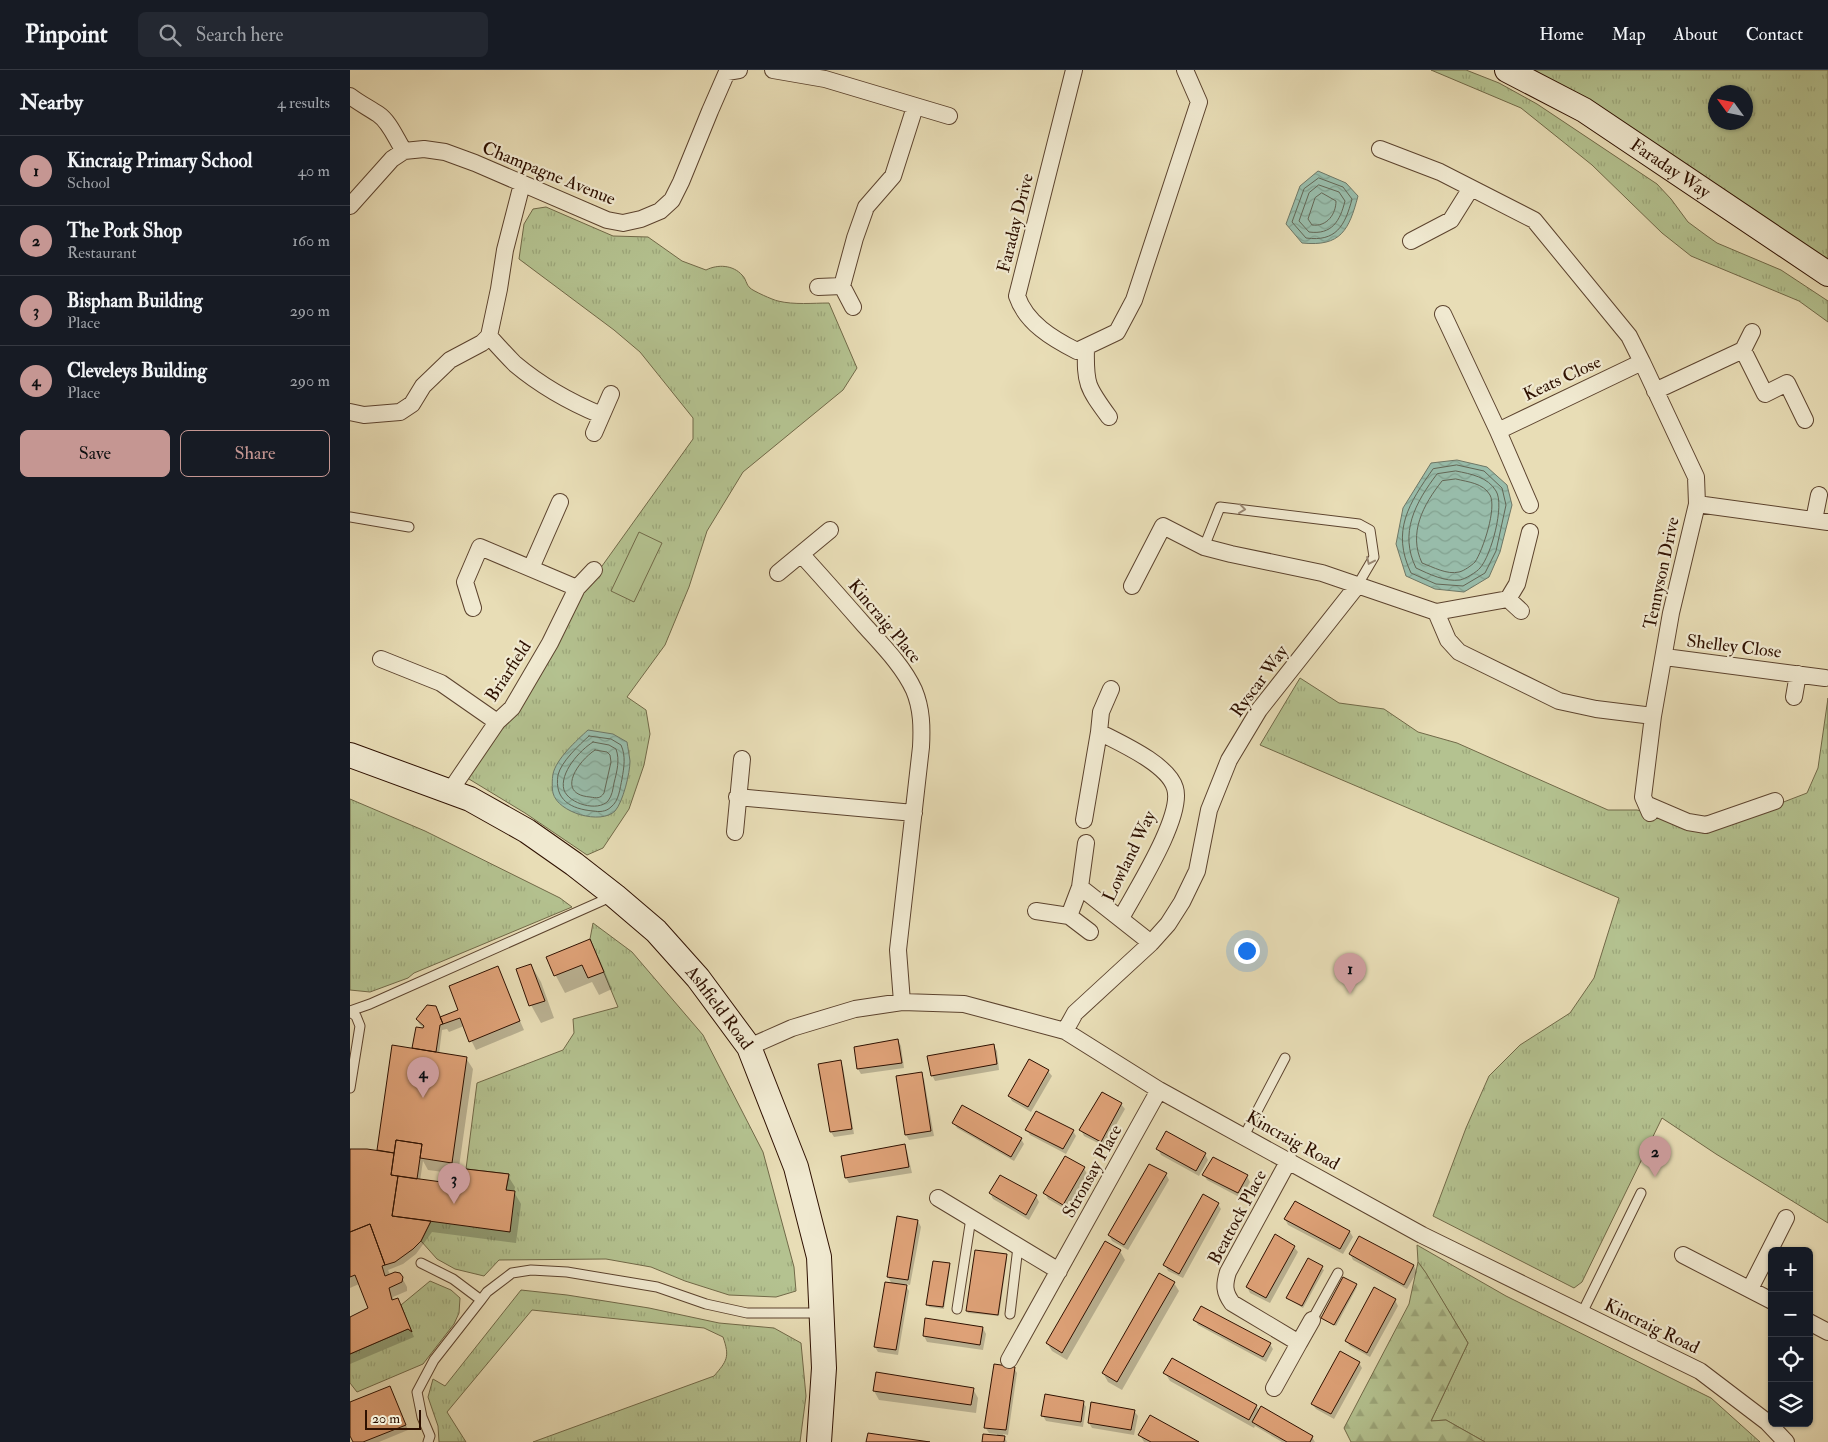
<!DOCTYPE html>
<meta charset="utf-8">
<style>
:root{--surface:#171b24;--page:#242831;--text:#f1f3f6;--muted:#9ea1a6;--line:#363941;--accent:#c59692}
body{margin:0;font-family:"IM FELL Double Pica",serif;background:var(--page);color:var(--text)}
.controls{position:absolute;right:15px;bottom:15px;display:grid;overflow:hidden;border-radius:8px;box-shadow:0 1px 4px #0004}
.controls button{width:45px;height:45px;display:grid;place-items:center;padding:0;border:0;border-bottom:1px solid var(--line);background:var(--surface);color:var(--text);font:25px sans-serif}
.compass{position:absolute;left:1358px;top:15px;width:45px;height:45px;border-radius:50%;background:var(--surface);box-shadow:0 1px 4px #0004;rotate:303deg}
.scale{position:absolute;left:15px;bottom:12px;width:56px;box-sizing:border-box;padding-left:5px;border:2px solid #2e1000;border-top:0;font-size:14px;line-height:18px;white-space:nowrap;color:#2e1000;-webkit-text-stroke:4px #f0e9d0;paint-order:stroke}
.you{position:absolute;left:896px;top:880px;width:18px;height:18px;margin:-12px;border:4px solid #fff;border-radius:50%;background:#1a73e8;box-shadow:0 0 0 8px #1a73e833}
.badge{display:grid;place-items:center;width:32px;height:32px;border-radius:50%;background:var(--accent);color:#111;font-size:16px;font-weight:700}
.pin{position:absolute;translate:-50% -41px;filter:drop-shadow(0 1px 2px #0008)}
.pin::after{content:'';position:absolute;top:26px;width:18px;height:15px;background:inherit;clip-path:polygon(0 0,100% 0,50% 100%)}
.list{margin:0;padding:0;list-style:none}
h2{display:flex;justify-content:space-between;align-items:center;height:65px;margin:0;padding:0 20px;font-size:21px}
h2 small{font-size:16px;font-weight:400;color:var(--muted)}
.list li{display:grid;grid-template-columns:32px 1fr auto;gap:15px;align-items:center;box-sizing:border-box;height:70px;padding:0 20px;border-top:1px solid var(--line)}
.list b{display:block;font-size:19px;white-space:nowrap}
.list p{margin:0;font-size:16px;white-space:nowrap;color:var(--muted)}
.list em{font-size:16px;font-style:normal;color:var(--muted)}
.actions{display:flex;gap:10px;padding:15px 20px}
.actions a{flex:1;padding:11px 0;border:1px solid var(--accent);border-radius:8px;text-align:center;font-size:18px;color:var(--accent)}
.actions .main{background:var(--accent);color:#111}
.icon{flex:none;width:28px;height:28px;fill:none;stroke:currentColor;stroke-width:2;stroke-linecap:round;stroke-linejoin:round}
.map{position:relative;flex:none;width:1478px;height:1372px;overflow:hidden}
header{display:flex;align-items:center;gap:30px;box-sizing:border-box;height:70px;padding:0 25px;background:var(--surface);border-bottom:1px solid var(--line)}
header strong{font-size:24px}
nav{display:flex;gap:28px;margin-inline-start:auto;font-size:18px}
.search{width:350px;height:45px;background:var(--page);display:flex;align-items:center;gap:12px;box-sizing:border-box;padding:0 18px;border-radius:8px;color:var(--muted);font-size:19px}
main{display:flex}
aside{flex:1;background:var(--surface)}
.map>svg:first-child{display:block}
.grass{fill:url(#grass-tufts);stroke:#716948;fill-rule:evenodd}
.forest{fill:url(#forest-firs);stroke:#716948}
.pitch{fill:#b4c290;stroke:#716948}
.water{fill:url(#water-waves);stroke:#6e7766}
.shadow{fill:#0003}
.lines{fill:none;stroke-linecap:round;stroke-linejoin:round}
.shore{stroke:#636655;stroke-width:1}
.building{fill:#dfa278;stroke:#2e1000}
.lane-casing{stroke:#5c432e;stroke-width:11}
.street-casing{stroke:#5c432e;stroke-width:18}
.secondary-casing{stroke:#2e1000;stroke-width:26}
.lane{stroke:#f0e9d0;stroke-width:9}
.street{stroke:#f0e9d0;stroke-width:16}
.secondary{stroke:#f0e9d0;stroke-width:24}
.oneway{stroke:#998772}
.labels{text-anchor:middle;stroke-width:4.5;stroke-linejoin:round;paint-order:stroke}
.street-label{font-size:18px;fill:#2e1000;stroke:#f0e9d0}
</style>
<header>
<strong>Pinpoint</strong>
<div class="search"><svg class="icon" aria-label="search" viewBox="0 0 24 24"><circle cx="10" cy="10" r="6"/><path d="M15 15l6 6"/></svg>Search here</div>
<nav><a>Home</a><a>Map</a><a>About</a><a>Contact</a></nav>
</header>
<main>
<aside>
<h2>Nearby<small>4 results</small></h2>
<ul class="list">
<li><span class="badge">1</span><div><b>Kincraig Primary School</b><p>School</p></div><em>40 m</em></li>
<li><span class="badge">2</span><div><b>The Pork Shop</b><p>Restaurant</p></div><em>160 m</em></li>
<li><span class="badge">3</span><div><b>Bispham Building</b><p>Place</p></div><em>290 m</em></li>
<li><span class="badge">4</span><div><b>Cleveleys Building</b><p>Place</p></div><em>290 m</em></li>
</ul>
<div class="actions"><a class="main">Save</a><a>Share</a></div>
</aside>
<div class="map">
<svg width="1478" height="1372" viewBox="0 0 1478 1372">
<defs>
<pattern id="grass-tufts" width="24" height="20" patternUnits="userSpaceOnUse" patternTransform="scale(1.25)"><rect width="24" height="20" fill="#b4c290"/><path d="M3 7l-1-3M5 7V3M7 7l1-3M15 17l-1-3M17 17v-4M19 17l1-3" fill="none" stroke="#9ba67a"/></pattern>
<pattern id="forest-firs" width="22" height="20" patternUnits="userSpaceOnUse" patternTransform="scale(1.25)"><rect width="22" height="20" fill="#b4c290"/><path d="M5 1l3.5 6h-7zM16 11l3.5 6h-7z" fill="#9ba67a"/></pattern>
<pattern id="water-waves" width="16" height="10" patternUnits="userSpaceOnUse" patternTransform="scale(1.25)"><rect width="16" height="10" fill="#98bcaa"/><path d="M0 5q4-4 8 0t8 0" fill="none" stroke="#83a190"/></pattern>
</defs>
<rect width="100%" height="100%" fill="#e8ddb6"/>
<filter id="stains"><feTurbulence type="fractalNoise" baseFrequency=".004" numOctaves="4"/><feColorMatrix values="0 0 0 0 .2 0 0 0 0 .09 0 0 0 0 .02 0 0 0 .5 -.17"/></filter>
<radialGradient id="worn" r=".72"><stop offset=".6" stop-color="#630" stop-opacity="0"/><stop offset="1" stop-color="#630" stop-opacity=".3"/></radialGradient>
<!-- grass -->
<path class="grass" d="M1081 0H1116L1149 13 1187 34 1307 114 1321 129 1338 152 1357 166 1367 173 1431 200 1478 231V252L1449 231 1341 186 1312 163 1242 95 1171 38Z
M1156 0H1478V204ZM1366 22H1396V52H1366Z
M196 137 263 166 298 167 332 191 356 200C368 194 383 195 392 205 396 208 396 215 400 218 403 221 423 230 428 231 444 235 463 233 479 233L507 298 493 320 393 402 357 461 339 517 315 575 277 627 296 640 300 664 294 695 279 739 253 778 237 785 175 743 114 706 230 521 247 503 343 369V348L290 282 264 260 169 189 174 154 183 139Z
M950 608 989 633 1034 639 1068 662 1107 673 1258 740H1287L1300 743 1353 763 1457 723 1468 698 1478 628V1153L1366 1084 1312 1048 1232 1212 1224 1218 1083 1146 1116 1058 1139 1006 1170 975 1220 943 1244 908 1269 828 910 675Z
M0 729 75 761 210 828 222 837 64 903 58 908 20 922 0 920Z
M243 853 282 882 353 965 413 1082 444 1197 446 1221 426 1227 379 1225 335 1211 301 1197 256 1189 149 1190 134 1206 105 1199 87 1189 71 1171 81 1151 156 1120 159 1104 116 1099 127 1013 213 980 224 963 223 949 268 937 240 869Z
M1067 1175 1156 1226 1361 1328 1410 1372H1135L1096 1350 1081 1351 1118 1273 1075 1202 1068 1192Z
M80 1211 101 1220 110 1228 109 1243 104 1254 73 1294 7 1322 0 1313V1284L58 1259 61 1261 51 1235Z
M171 1220 217 1225 299 1238 369 1253 424 1258 451 1273 456 1326 450 1372H183L364 1306C377 1291 380 1287 373 1267L354 1258 182 1240 97 1342 116 1372H89L88 1356 78 1327 83 1309 95 1316Z"/>
<!-- forest -->
<path class="forest" d="M1068 1192 1076 1203 1118 1273 1081 1351 1096 1350 1135 1372H1001L994 1358 1059 1234Z"/>
<!-- pitch -->
<path class="pitch" d="M289 462 312 473 284 532 261 521Z"/>
<!-- water -->
<path class="water" d="M968 101 996 113 1008 126C999 160 991 177 952 173L936 154 950 116Z
M1107 390 1137 397 1157 415 1162 435 1150 482 1139 507 1114 522 1085 519 1056 506 1046 474 1053 438 1081 393Z
M238 660 263 664 277 672C278 678 279 684 280 691 280 703 273 732 265 741 251 755 208 743 203 723 202 719 202 709 203 704 206 689 227 670 238 660Z"/>
<!-- shadow -->
<path class="shadow" d="M239 871 249 888 262 919 249 925 242 912 215 923 206 906 198 888Z
M181 895 191 912 204 948 191 953 181 935Z
M147 898 174 960 126 980 114 956 99 962 97 959 92 960 89 984 116 988 123 999 108 1104 78 1100 73 1091 70 1111 100 1115 158 1106 165 1117 164 1122 171 1134 166 1173 82 1162 66 1184 53 1194 38 1200 40 1205 50 1204 57 1217V1221L43 1227 44 1231 52 1238 64 1267 0 1294V1248L20 1239 9 1214 0 1218V1081L29 1082 28 1080 65 980 64 978 77 960 70 955 67 950 90 948 110 940Z
M548 970 551 976 554 998 511 1004 508 999Z
M644 976 647 981 649 1000 585 1011 582 1005Z
M490 992 493 997 504 1064 484 1067 481 1062Z
M698 1001 702 1006 681 1042 662 1031 659 1026Z
M571 1004 574 1009 584 1066 559 1070 556 1065 548 1007Z
M771 1034 775 1039 754 1076 734 1066 731 1060Z
M604 1053 671 1069 674 1074 664 1091 607 1058Z
M677 1060 723 1061 726 1066 716 1084 680 1065Z
M554 1075 557 1081 562 1103 499 1113 496 1108 492 1087Z
M808 1079 855 1084 858 1090 849 1106 811 1085Z
M734 1098 737 1104 717 1140 698 1129 695 1123Z
M816 1104 819 1110 778 1180 762 1171 759 1165Z
M854 1105 897 1106 900 1112 891 1128 857 1110Z
M650 1106 686 1126 689 1132 679 1150 643 1129 640 1123Z
M945 1132 1000 1162 1003 1167 993 1184 938 1155 935 1149Z
M868 1134 871 1139 833 1208 818 1201 815 1195Z
M568 1151 571 1157 560 1215 555 1214 559 1221 548 1285 528 1282 525 1277 542 1214 538 1207Z
M1009 1168 1064 1196 1067 1202 1057 1219 1003 1190 1000 1184Z
M944 1177 948 1182 920 1233 900 1223 897 1217Z
M770 1181 775 1190 717 1290 702 1281 697 1273Z
M656 1185 657 1188 649 1246 618 1243 617 1241Z
M958 1190 974 1200 953 1238 937 1228Z
M599 1194 600 1197 594 1239 579 1237 578 1235Z
M824 1213 829 1221 772 1320 758 1312 753 1303Z
M1006 1215 1007 1217 986 1256 974 1250 972 1248Z
M1045 1230 1048 1236 1020 1287 1000 1276 996 1271Z
M576 1250 633 1258 636 1264 633 1280 577 1272 574 1266Z
M845 1250 920 1274 923 1279 916 1292 848 1255Z
M1009 1293 1012 1298 984 1349 966 1339 962 1334Z
M664 1298 667 1303 658 1365 653 1364 657 1372H655V1370L653 1372H633L647 1366V1364L639 1363 635 1357Z
M815 1303 906 1336 910 1341 962 1367 965 1372H932L905 1356 904 1358 820 1311Z
M623 1319 628 1328 626 1343 529 1330 524 1321Z
M43 1323 58 1360 29 1372H4L0 1363V1333Z
M733 1332 736 1337 733 1357 696 1351 693 1346Z
M784 1341 788 1346 784 1365 742 1358 739 1353Z
M790 1365 847 1372H794Z"/>
<g class="lines">
<!-- shore -->
<path class="shore" d="M969 108 993 117 1002 129C995 156 986 172 956 168L942 152 954 119Z
M969 115 989 122 995 131C990 151 982 165 959 162L949 151 959 123Z
M972 123 986 131C986 144 977 157 962 155L958 149 965 128Z
M1107 395 1134 401 1152 418 1156 435 1146 481 1135 503 1113 516 1086 514 1061 503C1041 461 1059 433 1083 399Z
M1106 401C1121 404 1138 407 1146 421 1155 435 1141 486 1130 498 1127 502 1115 509 1110 510 1095 512 1079 504 1066 498 1049 463 1065 433 1087 404Z
M1106 409C1118 412 1133 413 1140 425 1147 438 1133 480 1125 492 1122 495 1114 501 1109 502 1097 505 1083 497 1072 493 1058 463 1073 435 1092 411Z
M239 666 261 669 271 675C276 686 274 697 272 709 270 718 269 731 261 737 256 742 249 742 243 741 221 739 204 730 208 705 211 692 229 675 239 666Z
M243 672 259 675 266 679C270 690 267 701 264 713 263 719 262 726 258 731 248 742 219 734 214 720 209 703 230 680 243 672Z
M245 680 257 682 260 685 261 692 254 723C250 729 247 728 240 727 205 724 228 691 245 680Z"/>
</g>
<!-- building -->
<path class="building" d="M240 869 254 902 238 908 232 895 204 906 196 887Z
M181 894 195 931 179 936 166 899Z
M148 896 170 951 119 972 110 948 93 954 90 947 108 940 99 916Z
M77 935 86 936 93 954 90 955 86 982 62 978 66 957 73 958 74 956 66 949Z
M548 969 552 993 507 999 504 977Z
M644 974 647 994 581 1006 577 986Z
M42 975 117 987 102 1093 70 1088 72 1074 46 1070 44 1083 27 1080Z
M679 989 699 1000 678 1037 658 1026Z
M491 990 502 1059 480 1062 468 994Z
M572 1002 581 1061 555 1065 546 1006Z
M752 1022 772 1033 751 1072 729 1060Z
M612 1035 672 1068 661 1087 602 1053Z
M686 1041 724 1060 713 1079 675 1060Z
M816 1061 856 1083 846 1101 806 1079Z
M46 1070 72 1074 67 1109 41 1105Z
M555 1074 559 1097 495 1108 491 1086Z
M0 1079H17L44 1083 41 1105 48 1106 42 1146 81 1151 71 1171 63 1179 45 1192 35 1195 20 1154 0 1162Z
M715 1086 735 1097 713 1135 693 1123Z
M863 1087 898 1105 888 1123 852 1105Z
M799 1094 817 1103 774 1175 758 1165Z
M116 1099 159 1104 156 1120 165 1121 160 1162 42 1146 48 1106 99 1113V1107L115 1109Z
M650 1105 687 1125 676 1145 639 1123Z
M853 1124 869 1133 829 1204 813 1195Z
M945 1131 1000 1161 990 1179 934 1149Z
M547 1146 568 1150 558 1210 537 1207Z
M20 1154 35 1195 32 1196 35 1206 45 1202 50 1203 53 1207 52 1212 39 1218 42 1230 48 1228 62 1262 58 1259 0 1284V1247L18 1238 5 1205 0 1207V1162Z
M925 1164 945 1176 916 1228 896 1217Z
M1009 1166 1064 1195 1054 1215 999 1184Z
M755 1171 771 1180 712 1283 696 1273Z
M625 1180 657 1184 648 1245 616 1241Z
M958 1188 973 1196 952 1236 936 1228Z
M583 1191 600 1193 593 1237 576 1235Z
M809 1203 825 1212 767 1312 752 1303Z
M993 1207 1007 1214 984 1255 971 1248Z
M535 1212 557 1215 546 1280 524 1277Z
M1024 1217 1046 1229 1017 1283 995 1271Z
M851 1236 921 1273 913 1287 843 1250Z
M575 1248 633 1257 630 1275 573 1266Z
M990 1281 1010 1292 981 1344 961 1334Z
M822 1288 907 1335 899 1350 813 1303Z
M644 1294 665 1297 656 1360 634 1358Z
M526 1302 624 1318 621 1335 523 1321Z
M40 1316 56 1355 13 1372H3L0 1366V1332Z
M695 1324 734 1331 731 1352 691 1346Z
M741 1332 785 1340 781 1360 738 1353Z
M911 1336 963 1366 960 1372H937L902 1352Z
M800 1345 849 1372H801L788 1365Z
M518 1363 580 1372H516Z
M633 1364 655 1366 654 1372H632Z"/>
<g class="lines">
<defs>
<path id="lane" d="M0 447 59 457
M854 477 870 437 1009 454 1020 460 1024 487 1007 516
M0 941 20 934 263 826
M0 942 6 946 10 956 0 1018
M894 1066 935 988
M71 1193 103 1209 131 1230
M607 1239 621 1148
M1232 1243 1291 1123
M660 1244 668 1177
M962 1250 988 1203
M78 1372 80 1366 72 1347 67 1322 84 1290 131 1230 137 1222 162 1203 181 1200 217 1202 307 1217 356 1234 397 1243H470"/>
<path id="street" d="M423 0 475 9 599 46
M724 0 667 226C676 253 703 269 727 281L767 262 784 230 849 32 835 0
M0 26C9 33 19 38 28 44 40 52 46 69 54 81
M0 136 42 89 54 81 74 79 95 82 125 93 257 150 273 153 291 149 310 141 322 130 331 112 360 41 377 2 389 0
M1061 171 1101 150 1121 118
M492 216 505 168 516 137 543 106 565 37
M468 217 492 216 503 237
M1093 244 1148 361 1180 435
M139 266C147 275 156 285 165 294 190 315 222 333 251 345
M736 278C735 314 737 317 759 347
M1393 280 1415 324 1437 313 1455 350
M1305 321 1393 280 1402 262
M0 342 14 345 50 342 62 334 73 316 100 290 132 273 139 266 149 219 155 180 172 114
M1148 361 1292 292
M244 363 261 324
M1347 434 1478 452
M1464 450 1469 425
M451 484C473 508 494 532 515 556 533 576 553 596 564 620 572 639 572 658 571 677L548 880 552 932
M181 498 210 432
M428 503 480 460
M782 516 813 456 854 477 881 484 972 503 1086 542 1098 570 1109 582 1209 631 1246 639 1303 646 1321 543 1347 434 1346 407 1292 292 1279 266 1184 150 1090 102 1030 79
M1158 529 1167 514 1180 462
M123 538 115 512 130 477 227 518
M1086 542 1158 529 1171 541
M1315 587 1475 608
M31 589 91 613 147 652
M1444 627 1448 604
M749 662 751 642 761 619
M100 721 147 652 162 638 200 573 227 518 244 500
M387 727 564 743
M1296 734 1338 752 1356 755 1425 731
M1300 743 1293 727 1303 646
M734 750 749 662C770 673 818 694 825 718 834 746 785 822 771 848
M385 762 392 689
M730 817 801 873
M686 841 719 846 730 817 736 773
M719 846 740 862
M715 961 725 943 801 873 818 854 832 832 847 801 859 740 879 690 909 640 1007 516
M399 977 442 958 505 939 552 932 614 934 715 961 809 1020 1072 1165 1350 1301 1417 1352 1436 1372
M588 1128 709 1201
M1333 1185 1422 1231
M1400 1219 1436 1148
M1459 1252 1478 1262
M949 1273 962 1250
M659 1290 809 1020
M924 1318 949 1273 882 1233C874 1222 874 1215 878 1202L939 1090"/>
<g id="secondary">
<path id="s1" d="M1157 0 1234 40 1478 204"/>
<path id="s2" d="M0 685 120 729 177 761 224 794 265 826 306 861 348 908 399 977 446 1097 469 1187 474 1298 469 1372"/>
</g>
</defs>
<!-- lane casing -->
<use href="#lane" class="lane-casing"/>
<!-- street casing -->
<use href="#street" class="street-casing"/>
<!-- secondary casing -->
<use href="#secondary" class="secondary-casing"/>
<!-- lane -->
<use href="#lane" class="lane"/>
<!-- street -->
<use href="#street" class="street"/>
<!-- secondary -->
<use href="#secondary" class="secondary"/>
</g>
<!-- one-way arrows -->
<defs><path id="oneway-chevron" d="M-2-3.5L2.5 0L-2 3.5" fill="none" stroke-width="1.6" stroke-linecap="round" stroke-linejoin="round" transform="scale(1.25)"/></defs>
<g class="oneway">
<use href="#oneway-chevron" transform="translate(892 439) rotate(7)"/>
<use href="#oneway-chevron" transform="translate(1020 491) rotate(115)"/>
</g>
<g class="labels">
<!-- street labels -->
<g class="street-label">
<text dy="6" stroke="none"><textPath href="#s1" startOffset="191">Faraday Way</textPath></text>
<text transform="translate(199 103) rotate(22)" y="6">Champagne Avenue</text>
<text transform="translate(665 153) rotate(-76)" y="6">Faraday Drive</text>
<text transform="translate(1212 308) rotate(-25)" y="6">Keats Close</text>
<text transform="translate(1311 503) rotate(-78)" y="6">Tennyson Drive</text>
<text transform="translate(535 551) rotate(50)" y="6">Kincraig Place</text>
<text transform="translate(1384 576) rotate(7)" y="6">Shelley Close</text>
<text transform="translate(158 601) rotate(-57)" y="6">Briarfield</text>
<text transform="translate(909 611) rotate(-54)" y="6">Ryscar Way</text>
<text transform="translate(779 786) rotate(-64)" y="6">Lowland Way</text>
<text dy="6" stroke="none"><textPath href="#s2" startOffset="456">Ashfield Road</textPath></text>
<text transform="translate(943 1070) rotate(29)" y="6">Kincraig Road</text>
<text transform="translate(742 1101) rotate(-61)" y="6">Stronsay Place</text>
<text transform="translate(887 1147) rotate(-62)" y="6">Beattock Place</text>
<text transform="translate(1302 1256) rotate(26)" y="6">Kincraig Road</text>
</g>
</g>
<rect width="100%" height="100%" filter="url(#stains)"/>
<rect width="100%" height="100%" fill="url(#worn)"/>
</svg>
<div class="controls">
<button>+</button>
<button>−</button>
<button><svg class="icon" aria-label="locate" viewBox="0 0 24 24"><circle cx="12" cy="12" r="6"/><path d="M12 2v4M12 18v4M2 12h4M18 12h4"/></svg></button>
<button><svg class="icon" aria-label="layers" viewBox="0 0 24 24"><path d="M12 4l9 5-9 5-9-5zM3 14l9 5 9-5"/></svg></button>
</div>
<svg class="compass" viewBox="-18 -18 36 36"><path d="M0-13l5 13h-10z" fill="#e53935"/><path d="M0 13l5-13h-10z" fill="#9ea1a6"/></svg>
<div class="scale">20 m</div>
<div class="you"></div>
<div class="pin badge" style="left:1000px;top:924px">1</div>
<div class="pin badge" style="left:1305px;top:1107px">2</div>
<div class="pin badge" style="left:104px;top:1134px">3</div>
<div class="pin badge" style="left:73px;top:1028px">4</div>
</div>
</main>
